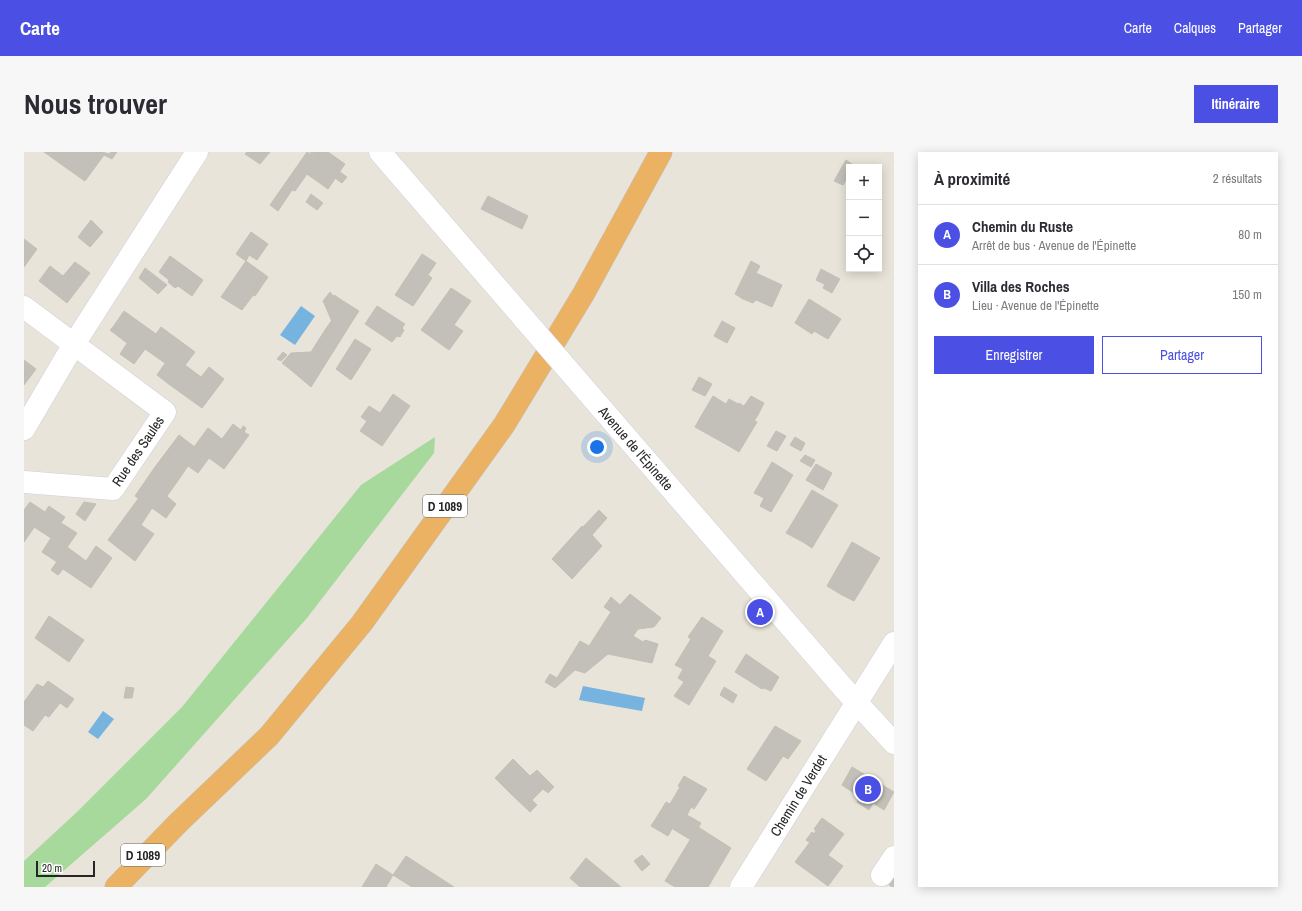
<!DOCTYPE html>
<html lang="fr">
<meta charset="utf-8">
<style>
:root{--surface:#fff;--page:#f7f7f7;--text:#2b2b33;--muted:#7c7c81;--line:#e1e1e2;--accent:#4b4fe3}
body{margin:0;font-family:"Archivo Narrow",sans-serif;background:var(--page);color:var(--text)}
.controls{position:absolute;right:12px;top:12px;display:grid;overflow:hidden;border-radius:0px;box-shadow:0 2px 10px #0003}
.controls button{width:36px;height:36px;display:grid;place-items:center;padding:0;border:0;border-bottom:1px solid var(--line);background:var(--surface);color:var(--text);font:20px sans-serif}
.scale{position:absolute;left:12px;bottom:10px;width:59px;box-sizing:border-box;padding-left:4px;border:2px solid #262626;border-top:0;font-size:11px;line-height:14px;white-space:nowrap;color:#262626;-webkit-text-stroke:3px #fff;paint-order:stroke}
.you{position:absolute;left:573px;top:295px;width:14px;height:14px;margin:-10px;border:3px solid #fff;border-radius:50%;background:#1a73e8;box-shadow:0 0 0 6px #1a73e833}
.badge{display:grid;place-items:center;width:26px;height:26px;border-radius:50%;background:var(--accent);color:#fff;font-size:13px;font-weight:700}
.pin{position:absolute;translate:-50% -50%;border:2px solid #fff;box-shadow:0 1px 4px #0006}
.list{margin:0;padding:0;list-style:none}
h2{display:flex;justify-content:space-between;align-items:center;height:52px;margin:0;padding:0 16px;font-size:17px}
h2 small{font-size:13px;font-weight:400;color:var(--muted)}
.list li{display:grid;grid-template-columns:26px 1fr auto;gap:12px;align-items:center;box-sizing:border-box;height:60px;padding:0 16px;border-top:1px solid var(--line)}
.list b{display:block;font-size:15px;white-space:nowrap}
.list p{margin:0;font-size:13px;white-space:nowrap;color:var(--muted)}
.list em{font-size:13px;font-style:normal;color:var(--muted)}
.actions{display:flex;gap:8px;padding:12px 16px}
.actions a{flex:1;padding:9px 0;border:1px solid var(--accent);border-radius:0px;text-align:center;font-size:14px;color:var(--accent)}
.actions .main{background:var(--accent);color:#fff}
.icon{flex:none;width:22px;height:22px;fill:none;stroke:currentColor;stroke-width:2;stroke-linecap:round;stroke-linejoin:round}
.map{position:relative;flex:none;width:870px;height:735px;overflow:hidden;border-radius:0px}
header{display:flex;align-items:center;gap:24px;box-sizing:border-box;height:56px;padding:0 20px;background:var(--accent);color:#fff}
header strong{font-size:19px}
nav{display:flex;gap:22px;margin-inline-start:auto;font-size:14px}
.intro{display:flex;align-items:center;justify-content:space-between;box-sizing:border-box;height:96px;padding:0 24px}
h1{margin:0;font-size:28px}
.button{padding:10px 18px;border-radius:0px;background:var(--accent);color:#fff;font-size:14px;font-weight:700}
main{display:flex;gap:24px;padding:0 24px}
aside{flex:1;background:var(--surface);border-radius:0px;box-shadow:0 2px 10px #0003}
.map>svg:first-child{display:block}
.green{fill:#a7d89c}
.water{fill:#77b3df}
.building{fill:#c3c0b9;stroke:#c2bfb4}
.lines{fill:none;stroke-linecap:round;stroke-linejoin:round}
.minor-casing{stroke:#cfcfde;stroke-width:23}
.highway-casing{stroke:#c2c2c2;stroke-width:23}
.minor{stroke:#fff;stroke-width:22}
.highway{stroke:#eab262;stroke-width:22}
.minor-bridge-casing{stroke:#cfcfde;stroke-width:23;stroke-linecap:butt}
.minor-bridge{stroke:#fff;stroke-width:22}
.labels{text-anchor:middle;stroke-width:3;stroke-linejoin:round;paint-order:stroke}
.shield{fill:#fff;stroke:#676767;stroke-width:1}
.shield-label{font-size:13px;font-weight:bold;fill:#262626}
.street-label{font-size:14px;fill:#262626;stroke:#fff}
</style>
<header>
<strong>Carte</strong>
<nav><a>Carte</a><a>Calques</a><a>Partager</a></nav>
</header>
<div class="intro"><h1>Nous trouver</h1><a class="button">Itinéraire</a></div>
<main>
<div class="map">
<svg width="870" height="735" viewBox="0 0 870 735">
<rect width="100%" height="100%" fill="#e8e4d9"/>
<!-- green -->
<path class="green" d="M411 285 410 301 283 466 122 647 21 735H0V709L54 659 158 555 337 333Z"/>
<!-- water -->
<path class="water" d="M277 154 291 164 271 193 256 183Z
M559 534 621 546 618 559 555 548Z
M79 559 90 567 74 587 64 580Z"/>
<!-- building -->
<path class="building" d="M20 0H77L58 27Z
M77 0 86 2 87 0H93L88 7 80 3 61 29 58 27Z
M223 0H246L236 12 221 2Z
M283 0 294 6 298 0H304L321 12 304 37 283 22 271 39 268 38 254 59 246 53Z
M286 0H298L294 6Z
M822 8 831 14 825 15V23L819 33 810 29Z
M316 20 323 25 318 31 311 26Z
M287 42 299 51 293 58 282 50Z
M464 44 504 64 498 77 457 57Z
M67 68 79 80 66 95 54 85Z
M227 80 244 92 233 108 225 103 222 109 212 102Z
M0 87 13 97 0 115Z
M398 102 412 111 404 123 408 126 389 154 371 143Z
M146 104 179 128 168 144 154 134 151 136 144 130 145 128 135 120Z
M222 109 240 122 227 141 230 142 218 158 197 145Z
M727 109 736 114 732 121 758 133 748 155 721 143 719 147 711 142Z
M51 110 66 121 43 151 15 129 26 114 39 124Z
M121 116 143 133 134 142 115 126Z
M797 117 816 127 810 137 792 128Z
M240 122 244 125 231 144 227 141Z
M801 132 810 137 808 141 799 136Z
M427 136 447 149 430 173 439 179 425 198 407 185 410 181 400 174Z
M306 140 310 145 300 151 299 149Z
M310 143 319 149 316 154 310 145Z
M721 143 732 148 729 151 719 147Z
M310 145 316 154 331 165 287 235 267 218 272 213 268 212 267 201 287 200 301 178 309 172 300 151Z
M785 147 817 167 804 187 772 169Z
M319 149 335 159 331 165 316 154Z
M353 154 381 172 378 176 380 178 376 185 373 184 368 190 341 172Z
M100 159 132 182 110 212 96 202 106 187 89 175Z
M308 168 309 172 301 178Z
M698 169 711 176 703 191 690 184Z
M772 169 790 179 788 182 771 171Z
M400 174 410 181 407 185 397 178Z
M89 175 106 187 103 191 86 178Z
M137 175 171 200 146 233 133 223 144 207 124 193Z
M331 187 347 197 327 228 312 217Z
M124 193 144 207 141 211 121 197Z
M259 200 263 203 257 209 253 207Z
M267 201 268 212 272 213 267 218 258 211Z
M0 208 12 217 0 233Z
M161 213 177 225 174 229 158 217Z
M185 215 200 227 178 256 146 233 158 217 174 229Z
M675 225 688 232 681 244 668 238Z
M369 242 386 254 358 294 336 279 343 269 337 265 345 254 356 261Z
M689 244 702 252 705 247 714 252 711 258 733 270 715 300 705 294 710 285 676 266Z
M727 244 740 251 734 263 720 254Z
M715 251 734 263 730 269 711 258Z
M676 266 710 285 705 294 671 275Z
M209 272 217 278 219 274 222 276 220 280 225 283 200 317 170 295 184 276 198 287Z
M752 279 762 284 753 299 743 294Z
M155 283 185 306 174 321 160 311 149 327 131 315Z
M771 285 781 291 777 299 766 293Z
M781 303 791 308 787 315 776 309Z
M748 310 769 323 747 360 736 354 740 346 730 341Z
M160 311 164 314 153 330 149 327Z
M792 312 808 321 799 338 782 328Z
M131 315 149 327 139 341 152 352 142 366 111 344Z
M149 327 153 330 143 344 139 341Z
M788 338 814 353 788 396 779 390 780 387 764 378Z
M114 347 128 356 117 373 130 382 111 409 84 388Z
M6 350 21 360 0 390V358Z
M60 350 72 352 61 369 52 362Z
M25 354 32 359 28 365 21 360Z
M575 358 583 366 568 383 578 394 548 427 528 407 558 374 559 375Z
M32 359 41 365 37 371 53 381 33 410 18 400 27 386 10 375 21 360 28 365Z
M764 378 780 387 779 390 762 381Z
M828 390 856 406 838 436 827 429 818 443 803 434Z
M72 394 88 406 67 436 39 417 34 423 27 418 43 395 62 409Z
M827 429 838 436 830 449 818 443Z
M606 442 637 466 630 475 614 477 609 484 619 490 621 488 634 492 628 511 584 502 561 521 551 518 531 536 521 530 526 522 533 526 556 489 565 494 587 460 580 455 587 445 596 453Z
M25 464 60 488 45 510 11 486Z
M678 465 699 479 684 504 692 509 665 553 650 544 660 530 654 526 659 517 651 513 667 487 664 485Z
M722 502 755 525 747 539 740 536 738 537 711 520Z
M24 529 50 547 43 556 36 551 25 565 21 563 9 579 0 573V550L13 532 19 535Z
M102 535 110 536 108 546H100Z
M700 535 713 543 709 551 696 543Z
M751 574 777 589 764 607 759 604 742 629 723 617Z
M489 607 506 624 513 618 530 635 524 641 519 637 506 650 491 636 486 641 471 626Z
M828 615 870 640 860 658 849 651 845 658 833 650 836 645 818 633Z
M660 624 683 637 670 657 667 655 663 663 677 671 667 688 639 671 636 660 642 650 646 652 656 635 654 634Z
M491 636 506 650 508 648 513 653 506 660 486 641Z
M636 660 639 671 648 677 644 684 627 674Z
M798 666 820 682 804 703 782 688 788 680 790 682 792 678 790 677Z
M674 675 707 696 684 735H651L641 729Z
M786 690 819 714 804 734 771 710Z
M618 703 626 712 618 719 610 709Z
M382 704 430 735H388L369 723Z
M562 706 597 735H556L546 726Z
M352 712 369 723 362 735H338Z
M870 722V735H868L863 731Z"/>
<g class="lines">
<defs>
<g id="minor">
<path d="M356 0 502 169"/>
<path d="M0 155 141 260 89 337 0 330"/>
<path id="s1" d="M578 257 822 539 870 591"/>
<path d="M0 277 50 192 173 0"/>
<path d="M858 723 870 705"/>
<path id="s2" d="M717 735 870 491"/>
</g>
<path id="highway" d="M92 735 154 671 245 584 338 471 480 273 560 141 637 0"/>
</defs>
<!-- minor casing -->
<use href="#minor" class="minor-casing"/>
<!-- highway casing -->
<use href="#highway" class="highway-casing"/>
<!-- minor -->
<use href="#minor" class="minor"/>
<!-- highway -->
<use href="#highway" class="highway"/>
<defs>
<path id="minor-bridge" d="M502 169 578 257"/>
</defs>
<!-- minor-bridge casing -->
<use href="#minor-bridge" class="minor-bridge-casing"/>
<!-- minor-bridge -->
<use href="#minor-bridge" class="minor-bridge"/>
</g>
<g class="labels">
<!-- shield labels -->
<g class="shield">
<rect x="399" y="343" width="44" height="22" rx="3"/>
<rect x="97" y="692" width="44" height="22" rx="3"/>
</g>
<g class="shield-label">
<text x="421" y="359">D 1089</text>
<text x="119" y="708">D 1089</text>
</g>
<!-- street labels -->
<g class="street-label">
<text dy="5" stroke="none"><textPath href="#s1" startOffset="52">Avenue de l'Épinette</textPath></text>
<text transform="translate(114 299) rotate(-56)" y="5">Rue des Saules</text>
<text dy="5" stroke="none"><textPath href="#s2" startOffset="108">Chemin de Verdet</textPath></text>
</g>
</g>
</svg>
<div class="controls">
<button>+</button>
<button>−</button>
<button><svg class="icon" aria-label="locate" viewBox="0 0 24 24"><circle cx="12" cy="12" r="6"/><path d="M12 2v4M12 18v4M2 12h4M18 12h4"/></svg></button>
</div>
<div class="scale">20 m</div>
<div class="you"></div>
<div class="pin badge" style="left:736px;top:460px">A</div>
<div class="pin badge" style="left:844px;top:637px">B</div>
</div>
<aside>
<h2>À proximité<small>2 résultats</small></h2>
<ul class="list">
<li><span class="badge">A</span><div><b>Chemin du Ruste</b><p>Arrêt de bus · Avenue de l'Épinette</p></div><em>80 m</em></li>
<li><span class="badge">B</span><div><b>Villa des Roches</b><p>Lieu · Avenue de l'Épinette</p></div><em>150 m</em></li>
</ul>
<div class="actions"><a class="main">Enregistrer</a><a>Partager</a></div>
</aside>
</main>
